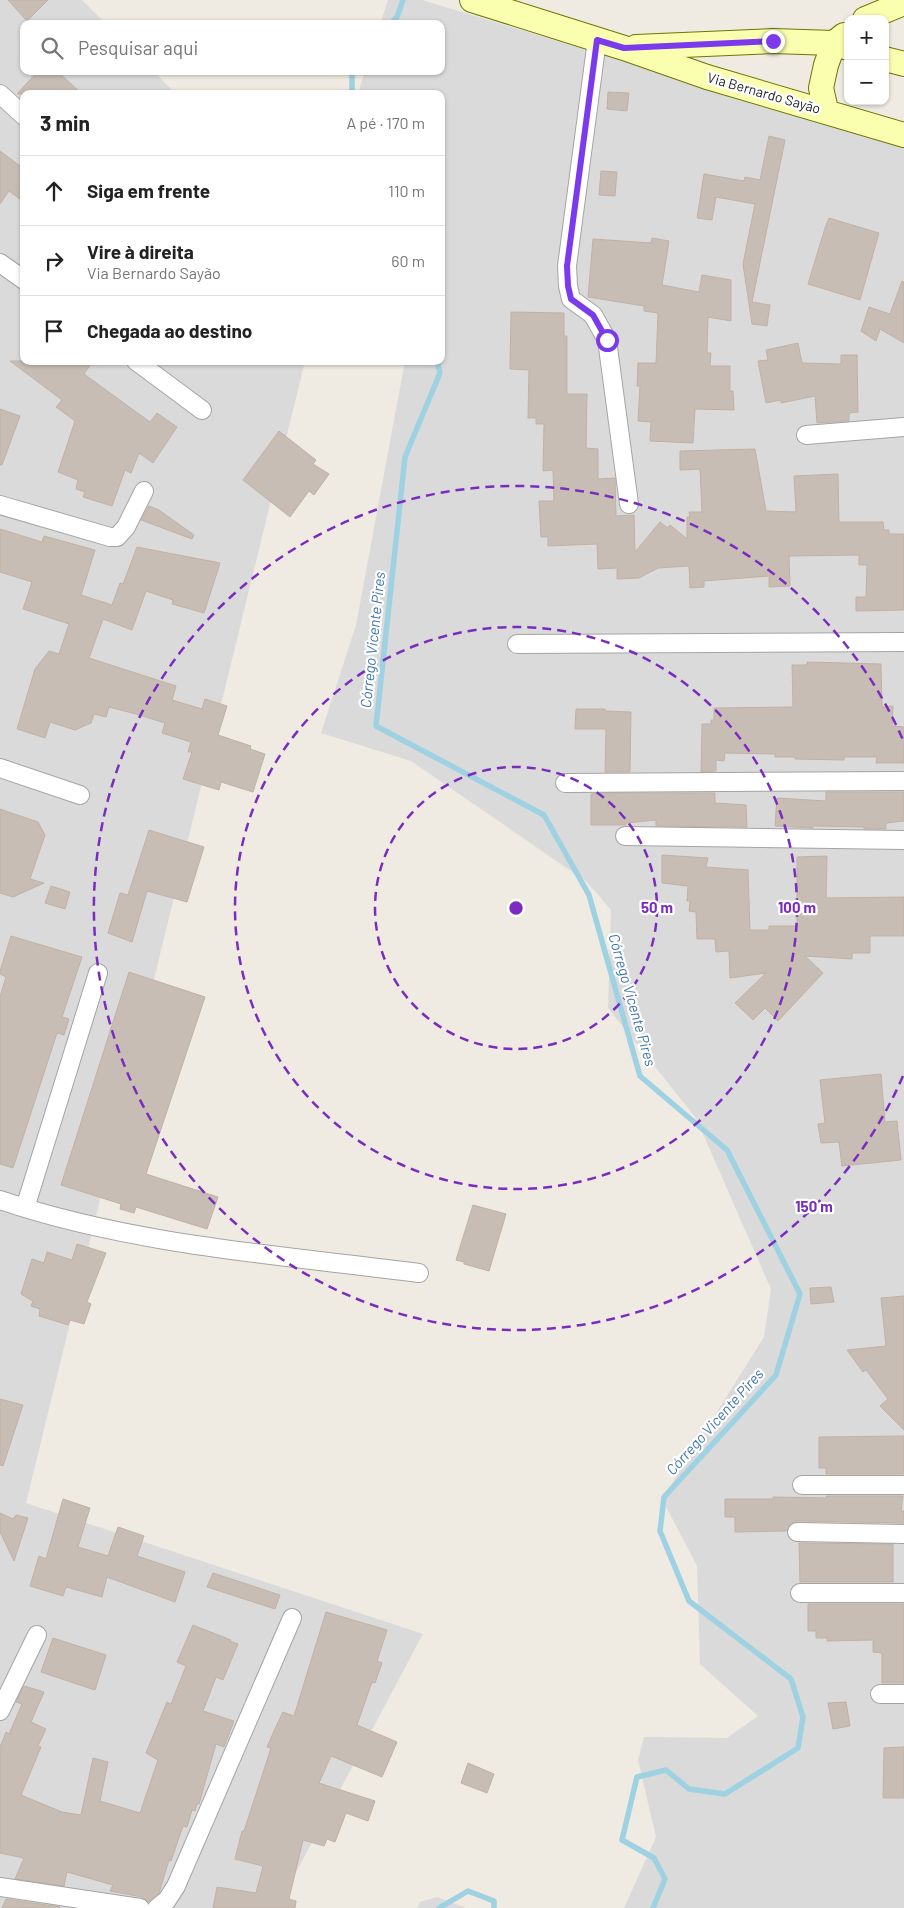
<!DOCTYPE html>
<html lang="pt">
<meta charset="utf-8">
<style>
:root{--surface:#fff;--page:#f2f2f2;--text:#222;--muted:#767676;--line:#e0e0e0}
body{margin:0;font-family:Barlow,sans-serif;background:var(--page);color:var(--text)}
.controls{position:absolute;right:15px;top:15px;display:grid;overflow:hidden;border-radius:10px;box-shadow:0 1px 4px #0004}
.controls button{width:45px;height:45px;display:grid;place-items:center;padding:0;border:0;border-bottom:1px solid var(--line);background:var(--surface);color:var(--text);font:25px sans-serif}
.stop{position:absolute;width:15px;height:15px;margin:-11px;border:4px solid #7c3aed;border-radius:50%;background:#fff}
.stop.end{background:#7c3aed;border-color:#fff;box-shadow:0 1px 5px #0008}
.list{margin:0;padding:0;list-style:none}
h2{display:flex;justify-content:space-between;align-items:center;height:65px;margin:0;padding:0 20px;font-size:21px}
h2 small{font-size:16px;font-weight:400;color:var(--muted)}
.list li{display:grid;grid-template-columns:32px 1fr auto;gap:15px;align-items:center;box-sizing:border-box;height:70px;padding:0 20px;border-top:1px solid var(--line)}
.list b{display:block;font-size:19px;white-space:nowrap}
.list p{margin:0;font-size:16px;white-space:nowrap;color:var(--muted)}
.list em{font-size:16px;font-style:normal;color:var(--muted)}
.icon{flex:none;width:28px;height:28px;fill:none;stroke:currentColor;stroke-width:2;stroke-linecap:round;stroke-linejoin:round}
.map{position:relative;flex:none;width:904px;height:1908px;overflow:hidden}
.search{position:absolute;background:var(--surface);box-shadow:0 1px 4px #0004;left:20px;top:20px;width:425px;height:55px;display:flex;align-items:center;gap:12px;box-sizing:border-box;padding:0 18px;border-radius:10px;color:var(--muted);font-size:19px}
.panel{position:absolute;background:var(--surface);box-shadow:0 1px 4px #0004;left:20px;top:90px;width:425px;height:275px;border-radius:10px}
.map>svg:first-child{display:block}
.residential{fill:#dbdada}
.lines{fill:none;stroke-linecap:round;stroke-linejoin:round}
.stream{stroke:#9ed1e1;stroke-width:5.5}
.building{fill:#c7bdb5;stroke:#c2b1a3}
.street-casing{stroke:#a4a4a4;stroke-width:20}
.secondary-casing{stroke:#6a7800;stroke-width:26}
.street{stroke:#fff;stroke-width:18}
.secondary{stroke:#faffb0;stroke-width:24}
.route{stroke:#7c3aed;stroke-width:6}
.ring{fill:none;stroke:#7b2cbf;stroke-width:2.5;stroke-dasharray:9 6}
.labels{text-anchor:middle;stroke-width:4.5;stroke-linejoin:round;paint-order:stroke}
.street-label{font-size:14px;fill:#1d1d1d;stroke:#fff}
.water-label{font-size:15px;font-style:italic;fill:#3f75ad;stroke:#fff}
.centre{fill:#7b2cbf;stroke:#fff;stroke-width:2.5}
.ring-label{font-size:15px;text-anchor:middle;font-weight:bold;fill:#7b2cbf;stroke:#fff;stroke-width:4.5;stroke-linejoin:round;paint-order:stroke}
</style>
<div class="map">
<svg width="904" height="1908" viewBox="0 0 904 1908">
<rect width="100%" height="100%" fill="#efebe2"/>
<!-- residential -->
<path class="residential" d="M0 0H82L106 24H24V71H153L176 94H24V361H305L26 1503 423 1634 277 1908H0Z
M388 0H422L904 146V1908H624L656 1837 638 1760 644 1737 727 1738 758 1716 700 1664 697 1566 662 1499 764 1337 771 1289 696 1118 608 1008 611 910 587 882 411 761 321 733 356 625 405 361H441V94H358L365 71H441V24H380Z
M437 1897 464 1907 465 1908H417L420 1902Z"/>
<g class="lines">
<!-- stream -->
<path class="stream" d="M390 24 397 17 403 0
M352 71V94
M437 361 440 373 405 457 376 726 544 815 589 895 640 1076 727 1150 800 1294 776 1375 664 1497 660 1531 689 1601 791 1679 803 1717 798 1748 725 1794 689 1789 666 1770 637 1777 622 1840 654 1858 665 1879 653 1908
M439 1908 468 1891 494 1901V1908"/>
</g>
<!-- building -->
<path class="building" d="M8 0H48L27 21Z
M38 71H57L82 94H17Z
M608 92 629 93 627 111 607 109Z
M769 136 785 140 752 302 770 305 767 326 752 324 743 264 755 204 716 197 712 220 697 218 704 174 744 181 745 177 760 180Z
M0 151 24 169V202L9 191 0 204Z
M601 171 617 172 615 196 599 195Z
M829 218 879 233 860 300 808 284 825 228Z
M652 238 669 241 662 285 699 292 702 275 731 280V321L708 317 707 353H711L710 366H730V391H733L734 410 695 409 693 443 650 441 651 422 638 421 640 386H637L638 363H656L658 313 644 311V306L588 297 593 239 651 243Z
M902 281 904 282V343L880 329 876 341 861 331 869 307 890 314Z
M511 312 564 313V336H567V394H587L586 448 598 449V479L615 478 616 516 634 515 635 552 660 522 668 528 670 525 687 539V517H690L689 512H702L700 469 680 470V451L755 449 766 511 796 512 794 476 838 474 839 522H883L884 530H889V534H904V610L856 611V597H866L867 565H859V555L789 556 790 586 769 587V576L704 581V587L690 588 689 566 658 568 639 578 617 579V568L598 569 597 544 548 546V537H541L539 501H554L553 470 543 471 544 424H536V418H528L529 370 510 369Z
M798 343 802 363 841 364V355H857L858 412 849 413V421L817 423 815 396 781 403V400L766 403 758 361 768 360 766 350Z
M10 361H93L84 374 150 422 157 413 177 427 153 463 139 453 131 473 125 470 112 506 83 497 85 492 76 489 78 480 58 472 75 421 56 407 62 400Z
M0 409 20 416 2 465H0Z
M279 431 316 460 313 464 329 474 314 495 309 491 290 517 243 480Z
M149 506 159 510 194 535 192 539 141 520Z
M0 529 42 542 44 536 95 550 81 595 112 605 120 583 123 584 137 547 220 563 204 613 172 604 173 600 146 591 132 630 103 619 89 658 176 686 172 700 202 709 205 699 227 706 218 735 251 746 250 749 265 754 253 792 221 782 219 790 183 779 192 752H188L191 742 162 733 165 723 136 714 109 707 106 717 94 714 91 723 75 730 50 722 45 738 17 729 35 669 49 651 59 654 69 624 23 609 32 582 0 572Z
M807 662 881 664 882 707 893 706 892 726 904 727V763H876L877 757H844V760L795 759V757H775V754L725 753 724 761 716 760V771L701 772 702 724H711V720H714V708L793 707 792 665H807Z
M576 709H605V711L631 712 630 772H605L606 729H575Z
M826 792H904V821L886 823V829H864V827L813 826V828L775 826 777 798 826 801Z
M604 793H715V803L746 805 747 827 656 826V820L626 823V825H591V794Z
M0 809 38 822 45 835 30 879 44 883 13 897 0 893Z
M149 830 204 847 187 902 147 891 132 942 108 933 120 893 128 895Z
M662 855 708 858 706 867 748 870 750 930H769V926H797V857L827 856 826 898 904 897V936H870V953H852V959L805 956 823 973 778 1021 765 1008 753 1020 735 1003 766 973 730 978 729 951 716 952 715 939H697L696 912 689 911 690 901H687L688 886 662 883Z
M51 886 70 892 65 909 45 903Z
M11 936 82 957 62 1017 69 1019 64 1035 57 1033 13 1168 0 1164V997L6 977 0 974V971Z
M129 972 205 997 146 1174 218 1197 207 1229 136 1207 134 1213 120 1209 121 1204 61 1185Z
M881 1074 885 1122 897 1121 901 1160 842 1166 839 1142 821 1143 818 1124 825 1123 820 1080Z
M473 1205 506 1214 489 1271 464 1264V1262L456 1260Z
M77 1244 106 1253 87 1302 91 1304 84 1324 70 1320 68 1325 39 1316 40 1309 31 1306 33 1301 21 1294 32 1259 44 1263 47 1252 72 1260Z
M831 1287 834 1302 811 1304 810 1288Z
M904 1296V1430L880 1406 888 1399 866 1370 863 1372 847 1350 886 1346 881 1298Z
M0 1399 23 1405 3 1466 0 1465Z
M904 1436V1474H826V1468H819V1437Z
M826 1496H903L901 1511H904V1523L797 1521 791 1523 786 1531 735 1532V1517H725V1499H773V1497L826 1498Z
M63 1499 90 1508 78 1547 108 1556 118 1527 144 1536 137 1556 185 1572 175 1602 107 1577 102 1597 66 1587 63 1596 30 1586 39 1556 46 1559Z
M0 1513 13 1519 16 1515 28 1518 14 1561 0 1532Z
M799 1543 893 1544V1582H800Z
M213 1573 280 1595 275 1609 207 1587Z
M808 1604H904V1683H882V1653L873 1652V1640L827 1641V1638H816V1631H808Z
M326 1612 387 1630 377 1661 382 1663 375 1683 372 1682 357 1725 397 1742 382 1777 331 1756 319 1783 375 1801 368 1821 346 1813 335 1842 327 1839 324 1846 303 1840 289 1899 296 1901 295 1908H213L217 1887 256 1893 263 1866 235 1859 242 1831H244L271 1748 267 1747 274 1731 283 1712 294 1716Z
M193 1625 231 1640 230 1641 238 1644 223 1680 216 1677 203 1711 234 1721 224 1747 216 1744 199 1804H197L195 1811 192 1810 187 1827 183 1826 171 1861 169 1860 159 1893 148 1902 142 1897 110 1891 113 1885 67 1872 64 1886 15 1879 24 1858 0 1853V1747L6 1732 9 1734 22 1704 16 1702 24 1686 44 1692 31 1722 46 1729 38 1746 41 1747 21 1795 62 1812 81 1815 93 1758 108 1762 100 1801 140 1813 158 1760 146 1753 167 1702 171 1704 186 1666 177 1662Z
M53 1638 106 1655 95 1690 41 1672Z
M846 1702 850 1726 833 1729 828 1703Z
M904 1747V1798H883L884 1748Z
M468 1763 494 1774 487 1793 461 1783Z
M6 1899 60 1907 2 1908Z"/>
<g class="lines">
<defs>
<path id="street" d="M597 40 567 266 568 286 571 299 593 315 607 340 629 504
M0 94 24 116
M0 263 24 280
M136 361 202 410
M806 435 904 427
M0 505 110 537H117L126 527 144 491
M517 644 904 642
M0 768 80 795
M565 783 904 781
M625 836 904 840
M0 1200C132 1245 280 1255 419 1273
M25 1208 98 973
M802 1485H904
M797 1532 904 1534
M800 1593H904
M880 1694H904
M0 1711 37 1635
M0 1887 140 1908
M157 1908 167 1900 176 1886 292 1618"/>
<path id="secondary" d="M472 0 624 48 707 77 904 135
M865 19 904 3
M636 47 773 41 834 43 848 48
M885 59 904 64
M826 110 821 88 826 65 834 43 844 35"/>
</defs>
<!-- street casing -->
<use href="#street" class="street-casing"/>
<!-- secondary casing -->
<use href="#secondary" class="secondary-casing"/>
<!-- street -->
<use href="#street" class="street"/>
<!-- secondary -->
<use href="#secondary" class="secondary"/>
</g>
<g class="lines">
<!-- route -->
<path class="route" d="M607 340 593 315 571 299 568 286 567 266 597 40 624 48 773 41"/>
</g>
<!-- distance rings -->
<g class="ring">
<circle cx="516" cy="908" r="141"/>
<circle cx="516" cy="908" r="281"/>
<path d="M903 1076A422 422 0 1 1 903 740"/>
</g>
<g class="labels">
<!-- street labels -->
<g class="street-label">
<text transform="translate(764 93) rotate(16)" y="5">Via Bernardo Sayão</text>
</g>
<!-- water labels -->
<g class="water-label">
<text transform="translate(373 640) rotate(-84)" y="5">Córrego Vicente Pires</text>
<text transform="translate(632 1000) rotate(74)" y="5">Córrego Vicente Pires</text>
<text transform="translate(715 1422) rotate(-48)" y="5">Córrego Vicente Pires</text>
</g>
</g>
<circle cx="516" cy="908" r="8" class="centre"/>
<g class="ring-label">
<text x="657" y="913">50 m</text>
<text x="797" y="913">100 m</text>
<text x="814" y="1212">150 m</text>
</g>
</svg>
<div class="controls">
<button>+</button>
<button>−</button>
</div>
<div class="stop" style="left:607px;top:340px"></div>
<div class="stop end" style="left:773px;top:41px"></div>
<div class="search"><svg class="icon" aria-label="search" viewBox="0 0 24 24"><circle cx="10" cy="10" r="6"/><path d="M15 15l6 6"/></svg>Pesquisar aqui</div>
<section class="panel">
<h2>3 min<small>A pé · 170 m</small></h2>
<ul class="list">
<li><svg class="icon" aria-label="ahead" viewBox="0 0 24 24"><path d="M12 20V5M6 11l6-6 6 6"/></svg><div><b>Siga em frente</b></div><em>110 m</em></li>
<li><svg class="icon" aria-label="right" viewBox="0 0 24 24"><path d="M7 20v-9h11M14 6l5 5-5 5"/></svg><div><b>Vire à direita</b><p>Via Bernardo Sayão</p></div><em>60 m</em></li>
<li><svg class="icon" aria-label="arrive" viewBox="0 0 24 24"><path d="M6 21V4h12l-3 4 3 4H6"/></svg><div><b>Chegada ao destino</b></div></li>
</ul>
</section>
</div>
